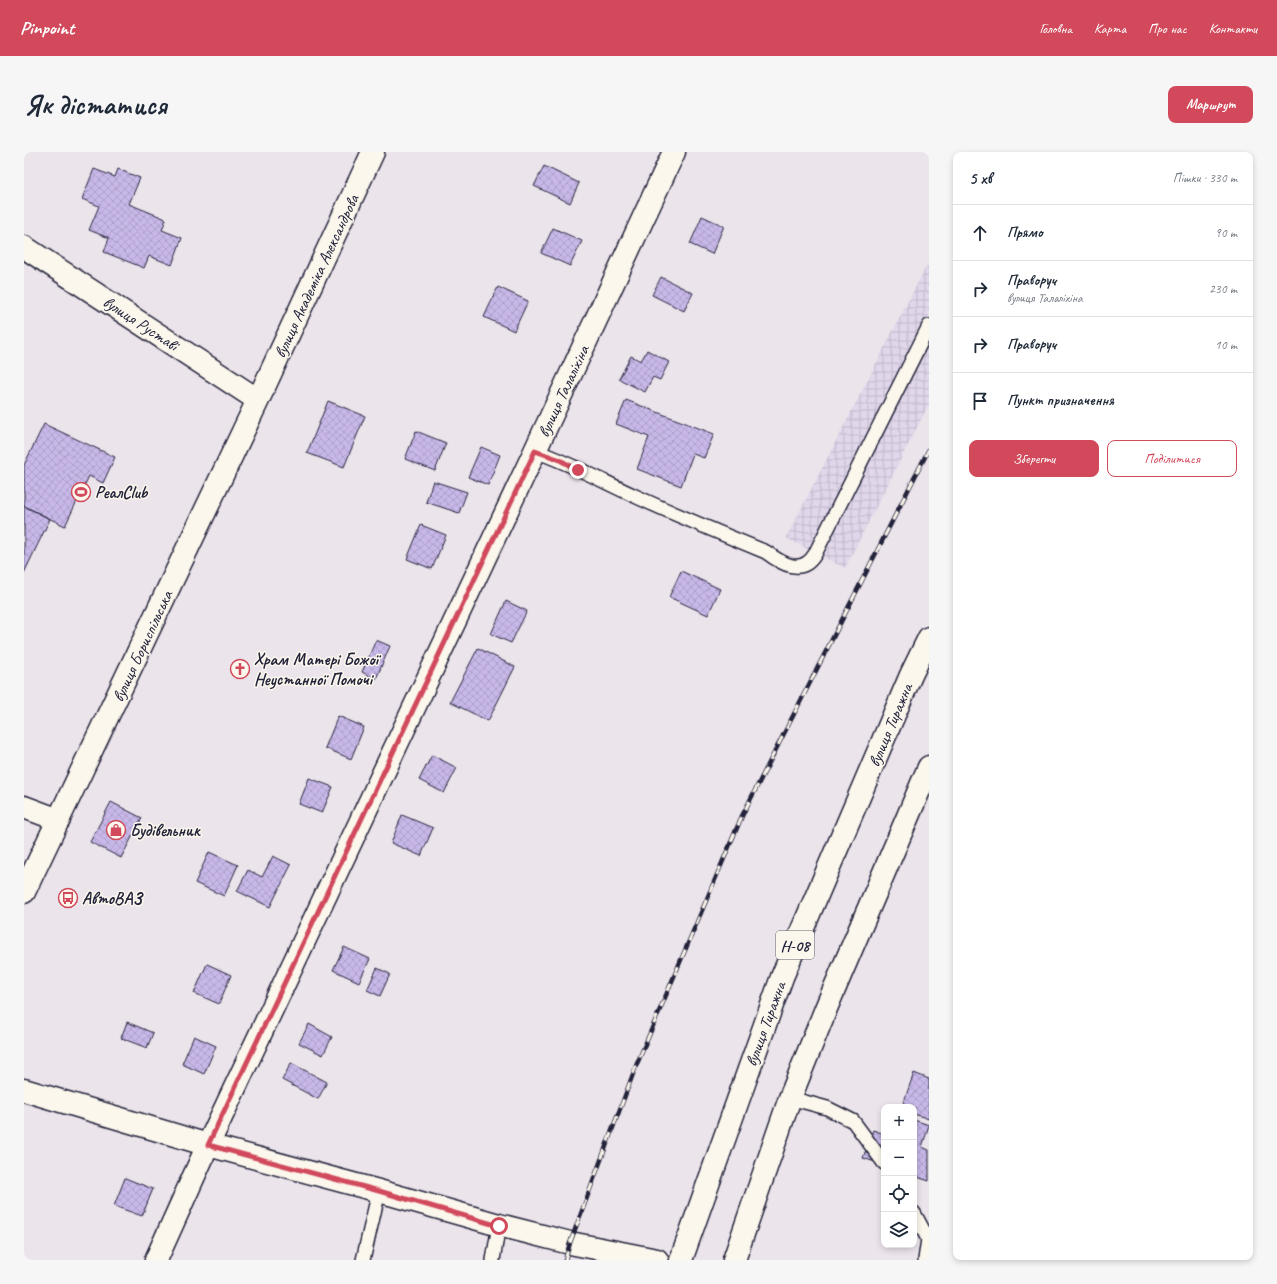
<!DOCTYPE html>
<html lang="uk">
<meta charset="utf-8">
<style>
:root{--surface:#fff;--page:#f6f6f7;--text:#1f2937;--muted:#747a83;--line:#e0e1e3;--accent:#d1495b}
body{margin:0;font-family:Caveat,sans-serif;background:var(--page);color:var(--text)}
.controls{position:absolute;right:12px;bottom:12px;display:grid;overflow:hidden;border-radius:8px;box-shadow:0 2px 6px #0003}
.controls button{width:36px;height:36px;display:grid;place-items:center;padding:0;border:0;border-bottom:1px solid var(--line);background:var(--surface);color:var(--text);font:20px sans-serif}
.stop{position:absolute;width:12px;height:12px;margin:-9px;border:3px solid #d1495b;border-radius:50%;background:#fff}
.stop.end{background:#d1495b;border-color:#fff;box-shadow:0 1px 4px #0008}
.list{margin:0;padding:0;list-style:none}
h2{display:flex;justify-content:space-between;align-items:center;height:52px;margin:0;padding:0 16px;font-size:17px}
h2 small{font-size:13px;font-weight:400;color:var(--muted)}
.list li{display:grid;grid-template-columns:26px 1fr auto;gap:12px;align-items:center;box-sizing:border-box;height:56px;padding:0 16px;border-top:1px solid var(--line)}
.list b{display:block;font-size:15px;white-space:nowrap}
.list p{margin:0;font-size:13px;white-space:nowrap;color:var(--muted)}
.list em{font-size:13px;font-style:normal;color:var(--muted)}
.actions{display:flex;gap:8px;padding:12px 16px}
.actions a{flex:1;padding:9px 0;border:1px solid var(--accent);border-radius:8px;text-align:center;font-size:14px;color:var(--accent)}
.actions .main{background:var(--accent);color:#fff}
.icon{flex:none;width:22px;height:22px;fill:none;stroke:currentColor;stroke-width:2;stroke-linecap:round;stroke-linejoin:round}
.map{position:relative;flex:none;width:905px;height:1108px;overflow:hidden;border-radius:8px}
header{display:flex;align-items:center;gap:24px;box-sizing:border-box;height:56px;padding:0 20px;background:var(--accent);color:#fff}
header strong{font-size:19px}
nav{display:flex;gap:22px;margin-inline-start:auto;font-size:14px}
.intro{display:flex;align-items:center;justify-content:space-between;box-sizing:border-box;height:96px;padding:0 24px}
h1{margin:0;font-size:28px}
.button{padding:10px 18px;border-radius:8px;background:var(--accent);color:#fff;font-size:14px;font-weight:700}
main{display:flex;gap:24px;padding:0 24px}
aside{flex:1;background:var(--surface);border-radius:8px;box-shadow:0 2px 6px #0003}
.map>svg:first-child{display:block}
.industrial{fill:url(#industrial-grid)}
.building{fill:url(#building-cross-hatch);stroke:#22223b}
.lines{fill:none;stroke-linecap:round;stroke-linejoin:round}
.lane-casing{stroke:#22223b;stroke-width:16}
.street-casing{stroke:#22223b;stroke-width:25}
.secondary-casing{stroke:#22223b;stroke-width:25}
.primary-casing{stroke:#22223b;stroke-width:25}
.lane{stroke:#fbf7ec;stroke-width:13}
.street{stroke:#fbf7ec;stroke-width:22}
.secondary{stroke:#fbf7ec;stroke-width:22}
.primary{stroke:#fbf7ec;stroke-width:22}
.rail-casing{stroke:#22223b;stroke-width:4.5}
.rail{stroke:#fbf7ec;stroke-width:3;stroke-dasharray:9;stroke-linecap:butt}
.route{stroke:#d1495b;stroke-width:5}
.labels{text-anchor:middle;stroke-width:3;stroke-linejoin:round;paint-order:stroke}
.shield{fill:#fbf7ec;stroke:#636270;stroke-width:1}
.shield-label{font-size:16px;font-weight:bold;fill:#22223b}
.street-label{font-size:17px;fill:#22223b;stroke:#fbf7ec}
.poi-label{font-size:17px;font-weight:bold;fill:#22223b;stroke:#fbf7ec;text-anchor:start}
</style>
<header>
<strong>Pinpoint</strong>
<nav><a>Головна</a><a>Карта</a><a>Про нас</a><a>Контакти</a></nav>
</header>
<div class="intro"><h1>Як дістатися</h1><a class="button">Маршрут</a></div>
<main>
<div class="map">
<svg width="905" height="1108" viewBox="0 0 905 1108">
<defs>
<pattern id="industrial-grid" width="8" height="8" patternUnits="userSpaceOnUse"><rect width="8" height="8" fill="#e1d7ea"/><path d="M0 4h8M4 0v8" fill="none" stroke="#c1b8ca"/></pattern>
<pattern id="building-cross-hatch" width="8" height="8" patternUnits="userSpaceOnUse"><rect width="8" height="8" fill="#c8b8e9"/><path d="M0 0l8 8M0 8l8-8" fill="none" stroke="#ac9ec9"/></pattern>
</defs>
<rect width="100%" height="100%" fill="#ece4eb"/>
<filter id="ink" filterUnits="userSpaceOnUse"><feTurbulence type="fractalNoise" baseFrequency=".025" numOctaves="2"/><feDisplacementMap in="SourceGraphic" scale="8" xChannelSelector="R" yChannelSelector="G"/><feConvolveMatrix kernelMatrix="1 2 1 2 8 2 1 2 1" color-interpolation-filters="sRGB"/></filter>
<g filter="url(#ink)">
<!-- industrial -->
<path class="industrial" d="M905 109V252L821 416 762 386Z"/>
<!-- building -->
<path class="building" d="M520 14 555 31 546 51 510 34Z
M70 17 91 25 94 17 116 26 105 52 142 67 138 78 158 86 148 113 125 104 120 116 80 100 85 86 65 78 75 54 58 47Z
M678 64 700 74 688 102 666 92Z
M529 76 558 89 546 114 517 101Z
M637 125 669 141 660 159 628 143Z
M474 135 504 149 490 179 460 165Z
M623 198 645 210 636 228 629 225 621 240 595 227 607 204 617 209Z
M602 248 690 282 680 306 669 302 657 334 613 317 625 285 592 272Z
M304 249 341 264 320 315 283 301Z
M20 272 91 305 79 331 65 324 41 374 0 354V313Z
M392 279 422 291 411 319 381 307Z
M457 295 476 303 464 333 444 325Z
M409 329 443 340 435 361 402 350Z
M0 354 26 367 0 421Z
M397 373 422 383 408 417 383 407Z
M657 419 696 437 684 463 645 445Z
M482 449 503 459 487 491 467 482Z
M352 488 366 494 352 527 338 520Z
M454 496 491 515 464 569 426 550Z
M314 564 340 575 327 607 301 596Z
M408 603 433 616 420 641 395 628Z
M285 626 309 635 298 661 275 652Z
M87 650 118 666 97 706 66 690Z
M378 663 409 676 397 704 367 691Z
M185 700 214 713 200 744 171 731Z
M249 704 267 713 246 755 213 739 224 718 238 725Z
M320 795 346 807 335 830 309 818Z
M183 812 207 823 195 852 170 841Z
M353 816 366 822 356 844 343 838Z
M103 870 129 881 123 896 97 886Z
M285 872 308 885 299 903 275 891Z
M170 884 192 894 180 922 158 912Z
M267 911 303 930 294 947 258 928Z
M890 921 905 927V967L890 962V955H878Z
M890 968 905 973 898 995 905 998V1029L890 1024Z
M849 978 860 982V1013L839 1006Z
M101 1026 129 1037 118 1064 90 1054Z"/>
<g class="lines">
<defs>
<path id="lane" d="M511 299C546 311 578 329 611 344 654 364 698 382 742 400 758 412 778 424 791 402L905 174
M766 946 803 956 829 969 860 1011
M890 1061 904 1087 901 1108
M339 1108 355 1039
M469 1108 475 1073"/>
<path id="street" d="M132 1108 184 993 511 299 650 0"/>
<path id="secondary" d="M0 95 234 248
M0 655 35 668
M0 740 234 248 349 0
M0 938 184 993 355 1039 475 1073 546 1091 633 1108"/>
<path id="primary" d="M657 1108 758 825 887 523 905 486
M710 1108 766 946 803 854 905 615"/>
</defs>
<!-- lane casing -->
<use href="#lane" class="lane-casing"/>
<!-- street casing -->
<use href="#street" class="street-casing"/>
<!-- secondary casing -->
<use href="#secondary" class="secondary-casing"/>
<!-- primary casing -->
<use href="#primary" class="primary-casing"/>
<!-- lane -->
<use href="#lane" class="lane"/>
<!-- street -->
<use href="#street" class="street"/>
<!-- secondary -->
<use href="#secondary" class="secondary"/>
<!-- primary -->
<use href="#primary" class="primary"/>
<defs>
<path id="rail" d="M541 1108 546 1091 612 914 718 664 905 297"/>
</defs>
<!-- rail casing -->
<use href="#rail" class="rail-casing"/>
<!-- rail -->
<use href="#rail" class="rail"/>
</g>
</g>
<g class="lines" filter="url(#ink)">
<!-- route -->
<path class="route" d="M475 1074 355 1039 184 993 511 299 534 307 554 318"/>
</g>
<!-- icons -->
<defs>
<symbol id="stadium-ring" viewBox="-11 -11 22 22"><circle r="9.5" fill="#fbf7ec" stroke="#d1495b" stroke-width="1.5"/><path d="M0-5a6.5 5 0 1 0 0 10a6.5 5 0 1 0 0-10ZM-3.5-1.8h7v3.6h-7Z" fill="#d1495b"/></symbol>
<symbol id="church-ring" viewBox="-11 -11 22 22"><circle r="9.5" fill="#fbf7ec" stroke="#d1495b" stroke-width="1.5"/><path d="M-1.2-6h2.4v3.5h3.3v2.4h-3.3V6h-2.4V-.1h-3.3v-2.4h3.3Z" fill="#d1495b"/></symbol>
<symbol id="shop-ring" viewBox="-11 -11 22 22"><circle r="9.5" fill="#fbf7ec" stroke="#d1495b" stroke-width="1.5"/><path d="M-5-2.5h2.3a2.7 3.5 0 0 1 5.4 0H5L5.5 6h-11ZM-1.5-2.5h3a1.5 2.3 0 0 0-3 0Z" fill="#d1495b"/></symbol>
<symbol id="bus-ring" viewBox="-11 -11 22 22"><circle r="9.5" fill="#fbf7ec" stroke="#d1495b" stroke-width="1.5"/><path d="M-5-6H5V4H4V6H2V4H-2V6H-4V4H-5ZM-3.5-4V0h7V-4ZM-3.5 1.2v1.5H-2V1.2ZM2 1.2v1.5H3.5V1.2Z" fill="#d1495b"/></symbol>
</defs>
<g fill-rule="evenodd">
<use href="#stadium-ring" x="46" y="329" width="22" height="22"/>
<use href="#church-ring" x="205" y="506" width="22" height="22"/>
<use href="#shop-ring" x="81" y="667" width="22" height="22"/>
<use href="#bus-ring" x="33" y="735" width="22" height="22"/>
</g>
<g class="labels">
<!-- shield labels -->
<rect class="shield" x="752" y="779" width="38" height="28" rx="3"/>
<g class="shield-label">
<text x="771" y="799">Н-08</text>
</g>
<!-- street labels -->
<g class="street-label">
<text transform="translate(292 124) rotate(-65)" y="6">вулиця Академіка Александрова</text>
<text transform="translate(117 171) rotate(33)" y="6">вулиця Руставі</text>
<text transform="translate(539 239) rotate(-65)" y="6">вулиця Талаліхіна</text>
<text transform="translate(118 494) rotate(-65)" y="6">вулиця Бориспільська</text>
<text transform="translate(866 573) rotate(-67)" y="6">вулиця Тиражна</text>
<text transform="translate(741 872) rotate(-70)" y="6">вулиця Тиражна</text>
</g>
<!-- poi labels -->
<g class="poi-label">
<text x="71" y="346">РеалClub</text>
<text x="230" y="513">Храм Матері Божої<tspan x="230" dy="20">Неустанної Помочі</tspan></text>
<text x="106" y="684">Будівельник</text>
<text x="58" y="752">АвтоВАЗ</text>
</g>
</g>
</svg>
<div class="controls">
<button>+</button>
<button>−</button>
<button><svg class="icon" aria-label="locate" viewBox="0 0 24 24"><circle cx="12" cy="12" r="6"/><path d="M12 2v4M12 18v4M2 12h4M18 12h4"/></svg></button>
<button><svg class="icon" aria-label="layers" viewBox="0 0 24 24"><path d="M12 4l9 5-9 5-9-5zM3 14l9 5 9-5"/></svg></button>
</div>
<div class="stop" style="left:475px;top:1074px"></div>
<div class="stop end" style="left:554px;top:318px"></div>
</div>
<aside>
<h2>5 хв<small>Пішки · 330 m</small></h2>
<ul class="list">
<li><svg class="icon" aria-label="ahead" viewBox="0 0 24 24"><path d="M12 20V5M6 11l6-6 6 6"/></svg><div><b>Прямо</b></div><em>90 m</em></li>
<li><svg class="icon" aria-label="right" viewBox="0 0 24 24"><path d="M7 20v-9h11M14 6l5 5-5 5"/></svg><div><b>Праворуч</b><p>вулиця Талаліхіна</p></div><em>230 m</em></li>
<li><svg class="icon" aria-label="right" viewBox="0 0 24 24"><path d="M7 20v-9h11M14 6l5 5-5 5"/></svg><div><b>Праворуч</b></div><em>10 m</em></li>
<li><svg class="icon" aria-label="arrive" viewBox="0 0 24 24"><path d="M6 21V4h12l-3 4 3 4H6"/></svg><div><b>Пункт призначення</b></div></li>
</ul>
<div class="actions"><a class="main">Зберегти</a><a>Поділитися</a></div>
</aside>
</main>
